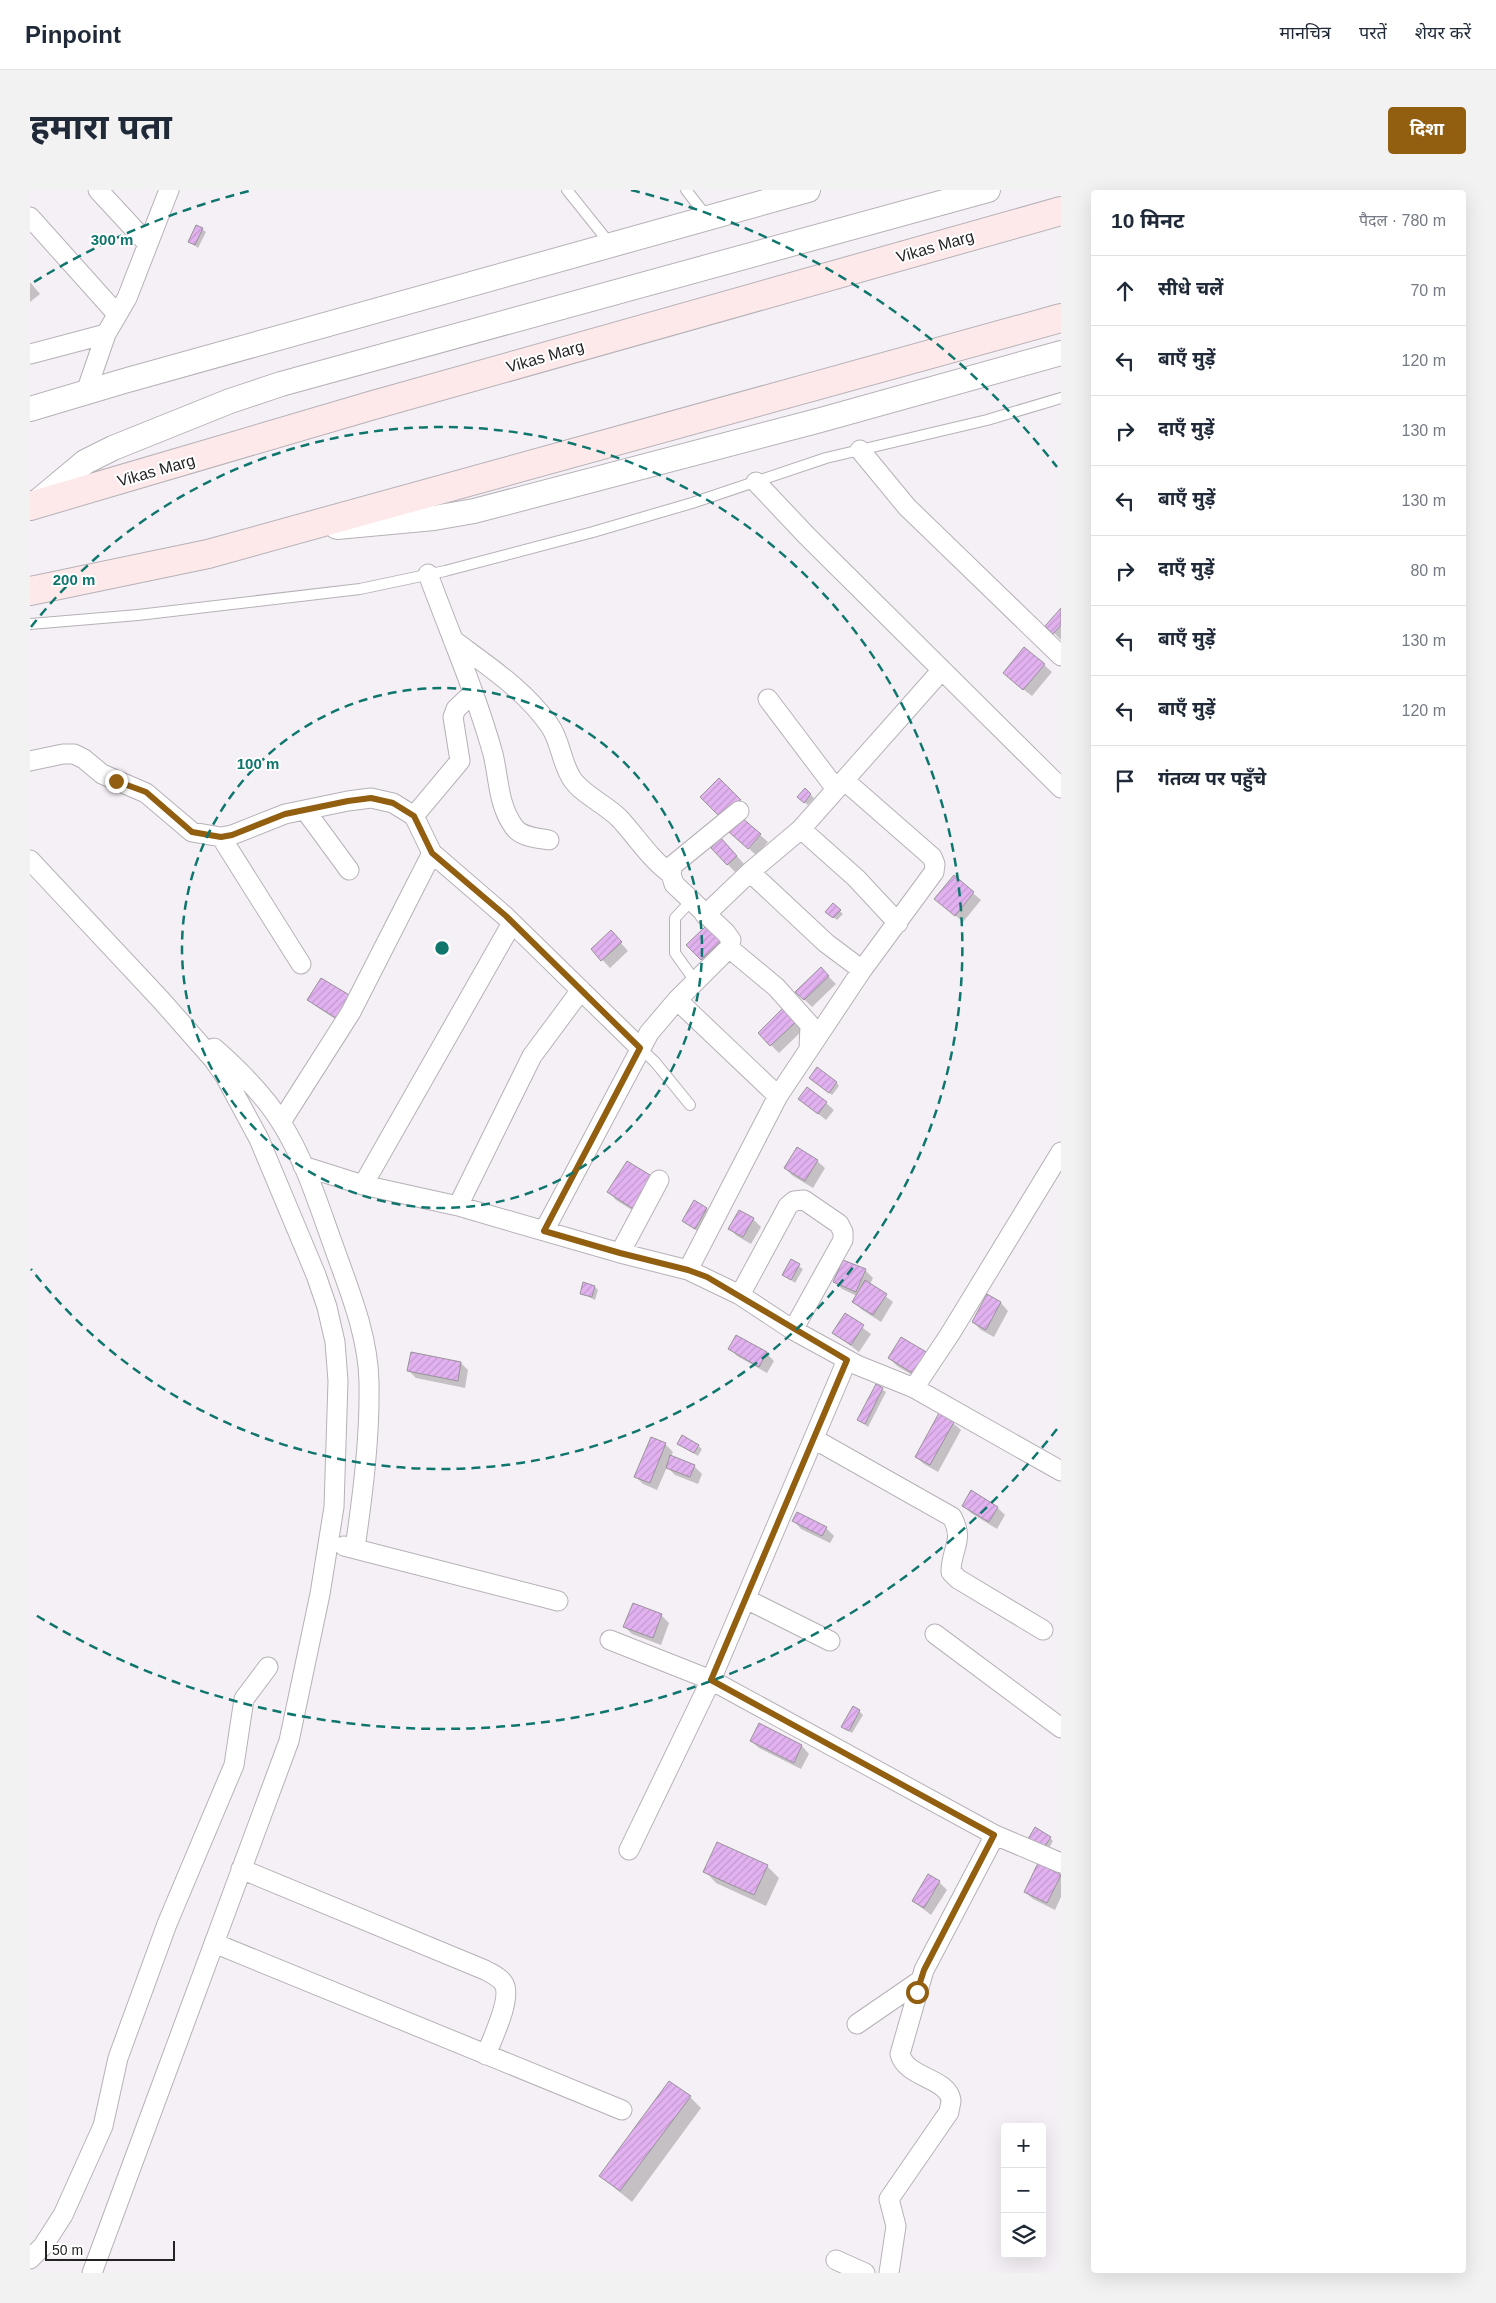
<!DOCTYPE html>
<html lang="hi">
<meta charset="utf-8">
<style>
:root{--surface:#fff;--page:#f2f2f3;--text:#1f2937;--muted:#747a83;--line:#e0e1e3;--accent:#925f11}
body{margin:0;font-family:Helvetica,"Noto Sans Devanagari",sans-serif;background:var(--page);color:var(--text)}
.controls{position:absolute;right:15px;bottom:15px;display:grid;overflow:hidden;border-radius:5px;box-shadow:0 5px 20px #0002}
.controls button{width:45px;height:45px;display:grid;place-items:center;padding:0;border:0;border-bottom:1px solid var(--line);background:var(--surface);color:var(--text);font:25px sans-serif}
.scale{position:absolute;left:15px;bottom:12px;width:130px;box-sizing:border-box;padding-left:5px;border:2px solid #242224;border-top:0;font-size:14px;line-height:18px;white-space:nowrap;color:#242224;-webkit-text-stroke:4px #fff;paint-order:stroke}
.stop{position:absolute;width:15px;height:15px;margin:-11px;border:4px solid #925f11;border-radius:50%;background:#fff}
.stop.end{background:#925f11;border-color:#fff;box-shadow:0 1px 5px #0008}
.list{margin:0;padding:0;list-style:none}
h2{display:flex;justify-content:space-between;align-items:center;height:65px;margin:0;padding:0 20px;font-size:21px}
h2 small{font-size:16px;font-weight:400;color:var(--muted)}
.list li{display:grid;grid-template-columns:32px 1fr auto;gap:15px;align-items:center;box-sizing:border-box;height:70px;padding:0 20px;border-top:1px solid var(--line)}
.list b{display:block;font-size:19px;white-space:nowrap}
.list em{font-size:16px;font-style:normal;color:var(--muted)}
.icon{flex:none;width:28px;height:28px;fill:none;stroke:currentColor;stroke-width:2;stroke-linecap:round;stroke-linejoin:round}
.map{position:relative;flex:none;width:1031px;height:2083px;overflow:hidden;border-radius:5px}
header{display:flex;align-items:center;gap:30px;box-sizing:border-box;height:70px;padding:0 25px;background:var(--surface);border-bottom:1px solid var(--line)}
header strong{font-size:24px}
nav{display:flex;gap:28px;margin-inline-start:auto;font-size:18px}
.intro{display:flex;align-items:center;justify-content:space-between;box-sizing:border-box;height:120px;padding:0 30px}
h1{margin:0;font-size:35px}
.button{padding:12px 22px;border-radius:5px;background:var(--accent);color:#fff;font-size:18px;font-weight:700}
main{display:flex;gap:30px;padding:0 30px}
aside{flex:1;background:var(--surface);border-radius:5px;box-shadow:0 5px 20px #0002}
.map>svg:first-child{display:block}
.shadow{fill:#0003}
.building{fill:url(#building-hatch);stroke:#989399}
.lines{fill:none;stroke-linecap:round;stroke-linejoin:round}
.service-casing{stroke:#b6b1b7;stroke-width:12}
.minor-casing{stroke:#b6b1b7;stroke-width:21}
.tertiary-casing{stroke:#b6b1b7;stroke-width:26}
.secondary-casing{stroke:#b6b1b7;stroke-width:30}
.service{stroke:#fff;stroke-width:10}
.minor{stroke:#fff;stroke-width:19}
.tertiary{stroke:#fff;stroke-width:24}
.secondary{stroke:#fde9e9;stroke-width:28}
.route{stroke:#925f11;stroke-width:6}
.ring{fill:none;stroke:#0f766e;stroke-width:2.5;stroke-dasharray:9 6}
.labels{text-anchor:middle;stroke-width:4;stroke-linejoin:round;paint-order:stroke}
.street-label{font-size:16px;fill:#242224;stroke:#fff}
.centre{fill:#0f766e;stroke:#fff;stroke-width:2.5}
.ring-label{font-size:15px;text-anchor:middle;font-weight:bold;fill:#0f766e;stroke:#fff;stroke-width:4;stroke-linejoin:round;paint-order:stroke}
</style>
<header>
<strong>Pinpoint</strong>
<nav><a>मानचित्र</a><a>परतें</a><a>शेयर करें</a></nav>
</header>
<div class="intro"><h1>हमारा पता</h1><a class="button">दिशा</a></div>
<main>
<div class="map">
<svg width="1031" height="2083" viewBox="0 0 1031 2083">
<defs>
<pattern id="building-hatch" width="6" height="6" patternUnits="userSpaceOnUse" patternTransform="scale(1.25)"><rect width="6" height="6" fill="#e2b2f0"/><path d="M-1 1l2-2M0 6l6-6M5 7l2-2" fill="none" stroke="#c299ce"/></pattern>
</defs>
<rect width="100%" height="100%" fill="#f5f0f6"/>
<!-- shadow -->
<path class="shadow" d="M172 39 176 42 168 58 160 52Z
M0 92 10 104 0 112Z
M1031 420V450L1017 436Z
M1014 475 1022 482 1002 506 982 490Z
M775 600 784 608 778 615 768 607Z
M730 645 738 652 726 665 708 649Z
M699 657 714 674 705 682 682 658Z
M924 687 951 710 933 732 914 716Z
M803 715 813 724 807 730 797 722Z
M676 738 697 759 679 776 658 755Z
M581 742 598 761 580 778 562 759Z
M791 779 806 794 782 817 767 802Z
M292 789 314 835 287 817 279 810Z
M755 818 775 838 749 863 729 843Z
M784 892H806L809 896 802 905Z
M769 909 796 913 804 920 796 930Z
M787 971 795 978 783 998 763 986 755 978Z
M598 973 613 1027 586 1010 579 1002Z
M676 1019 683 1026 673 1045 653 1031Z
M723 1029 731 1037 721 1054 707 1046 700 1039Z
M761 1071 773 1079 765 1093 754 1085Z
M835 1080 843 1088 840 1094 863 1112 851 1132 831 1119 824 1111 827 1106 812 1099 804 1091Z
M565 1097 568 1100 565 1110 551 1103Z
M957 1106 971 1113 978 1121 964 1147 951 1140 943 1132Z
M815 1125 841 1144 829 1162 804 1143Z
M707 1146 736 1163 744 1171 737 1183 707 1166 700 1158Z
M872 1148 892 1191 867 1176 859 1168Z
M431 1173 438 1180 435 1198 386 1188 378 1180Z
M852 1199 856 1202 838 1237 829 1230Z
M923 1233 931 1240 908 1282 894 1274 886 1267Z
M635 1254 643 1262 641 1267 664 1276 672 1284 668 1294 645 1285 637 1277 627 1300 613 1294 606 1287Z
M648 1254 668 1256 672 1259 668 1266Z
M942 1302 968 1318 975 1325 967 1339 941 1323 933 1315Z
M764 1331 796 1338 804 1346 800 1353 771 1339Z
M631 1425 639 1433 631 1455 602 1444 595 1437Z
M829 1521 833 1525 822 1543 813 1537Z
M729 1535 772 1556 779 1564 771 1579 729 1558 721 1551Z
M1020 1648 1023 1651 1017 1662 1003 1653Z
M1009 1675 1031 1686V1707L1025 1720 1003 1709 995 1702Z
M737 1676 749 1688 736 1716 686 1693 675 1681Z
M909 1692 917 1700 901 1725 883 1711Z
M660 1907 671 1918 602 2012 570 1986Z"/>
<!-- building -->
<path class="building" d="M166 35 173 38 165 55 158 52Z
M1031 418V435L1023 444 1015 436Z
M994 457 1015 474 993 500 973 483Z
M689 588 711 610 692 629 670 607Z
M775 598 781 604 774 613 767 607Z
M712 628 731 644 718 659 699 642Z
M691 648 707 666 697 675 681 658Z
M924 685 944 702 925 726 904 709Z
M803 713 811 720 803 728 795 722Z
M676 736 691 751 671 770 656 755Z
M581 740 592 752 571 771 561 759Z
M791 777 799 786 774 810 765 802Z
M291 788 321 806 306 828 277 810Z
M755 816 768 830 740 856 728 843Z
M787 877 807 892 799 903 779 888Z
M777 897 797 912 788 924 768 909Z
M767 957 788 970 775 991 754 978Z
M597 971 625 988 605 1020 577 1002Z
M664 1010 677 1018 665 1039 652 1031Z
M709 1020 724 1028 713 1047 698 1039Z
M761 1069 770 1074 761 1090 752 1085Z
M813 1070 836 1079 826 1102 803 1092Z
M835 1090 857 1104 843 1125 822 1112Z
M553 1092 565 1096 562 1107 550 1104Z
M957 1104 971 1112 956 1140 942 1132Z
M815 1123 834 1135 821 1155 802 1143Z
M706 1145 737 1162 729 1177 698 1159Z
M871 1147 898 1163 884 1184 858 1168Z
M381 1162 431 1172 428 1191 377 1181Z
M846 1194 853 1198 835 1234 827 1230Z
M909 1223 924 1232 900 1275 885 1267Z
M652 1245 669 1255 664 1263 647 1254Z
M621 1247 636 1253 620 1293 604 1287Z
M640 1265 665 1275 660 1287 636 1278Z
M941 1300 968 1317 959 1332 932 1316Z
M767 1322 797 1337 792 1346 762 1331Z
M603 1413 632 1424 623 1448 593 1437Z
M823 1516 830 1520 819 1541 811 1537Z
M729 1533 772 1555 764 1573 720 1551Z
M1005 1637 1021 1647 1013 1659 998 1649Z
M687 1652 738 1675 724 1705 673 1682Z
M1008 1673 1031 1685 1017 1713 994 1702Z
M898 1684 910 1691 894 1718 882 1711Z
M639 1891 661 1906 590 2001 569 1986Z"/>
<g class="lines">
<defs>
<path id="service" d="M537 0 581 55
M656 0 678 28
M0 434 108 425 330 399 415 381 563 342 662 313 796 268 957 230 1031 208
M661 711 645 728V763L665 791
M610 858 625 872 660 915"/>
<path id="minor" d="M68 0 118 54
M0 27 86 123
M0 164 76 144
M56 202 76 144 97 108 139 0
M830 260 877 317 1031 466
M726 292 777 346 1031 598
M398 384C420 444 446 503 463 564 469 589 468 615 484 637 491 647 507 648 519 650
M423 450C458 476 495 500 520 536 531 552 531 572 542 589 553 605 575 614 589 628 606 646 620 669 641 684
M738 509 806 599
M0 571 33 564H44L54 569 72 584 116 603 162 642 191 647 202 645 255 624 318 611 341 608 363 613 384 626 402 663 475 726 610 858
M275 620 319 680
M384 626 430 571 423 527 426 519 443 503
M771 639 826 688 868 733
M191 647 271 774
M0 670 131 810 183 869 195 886 229 949 286 1085 297 1117 305 1152 308 1191 304 1317 290 1404 259 1551 62 2083
M720 682 796 753 832 780
M675 725 720 682 771 639 911 481
M699 758 746 797 780 835 779 859
M647 810 748 906
M184 858C209 880 235 905 252 934 274 969 287 1010 301 1049 317 1095 338 1142 339 1192 340 1247 333 1303 325 1358
M251 932 321 822 402 663
M273 976 333 995 428 1016 590 1063 658 1080 710 1105 763 1140 827 1175 884 1198 1031 1281
M333 995 482 733
M428 1016 502 866 551 800
M514 1041 619 843 647 810 699 758 701 750 696 743 644 694 641 684 643 675 709 621
M590 1063 629 990
M658 1080 748 906 832 780 904 682 905 674 902 667 814 590
M710 1105 758 1016 764 1011 774 1010 809 1034 813 1042V1050L763 1140
M884 1198 920 1144 1031 962
M784 1249 922 1327C935 1351 921 1358 921 1382L928 1389 1013 1440
M314 1356 528 1411
M716 1409 800 1451
M905 1444 1031 1538
M580 1450 681 1490 965 1645 1031 1673
M599 1660 681 1490 817 1170
M211 1679 455 1780C462 1784 470 1787 474 1794 482 1809 462 1849 456 1865
M184 1753 592 1920
M827 1834 891 1790
M0 2069 13 2056 33 2025 73 1936 88 1868 137 1734 204 1575 214 1509 238 1477
M806 2070 835 2083
M859 2083 866 2036 859 2009 919 1922C919 1919 921 1914 921 1910 918 1888 876 1888 870 1864L894 1780 965 1645"/>
<path id="tertiary" d="M0 219 94 191 778 0
M7 312 55 272 83 258 200 211 251 194 958 0
M307 337 404 328 444 321 787 231 1031 163"/>
<path id="secondary" d="M0 316 340 216 1031 21
M0 401 178 364 1031 128"/>
</defs>
<!-- service casing -->
<use href="#service" class="service-casing"/>
<!-- minor casing -->
<use href="#minor" class="minor-casing"/>
<!-- tertiary casing -->
<use href="#tertiary" class="tertiary-casing"/>
<!-- secondary casing -->
<use href="#secondary" class="secondary-casing"/>
<!-- service -->
<use href="#service" class="service"/>
<!-- minor -->
<use href="#minor" class="minor"/>
<!-- tertiary -->
<use href="#tertiary" class="tertiary"/>
<!-- secondary -->
<use href="#secondary" class="secondary"/>
</g>
<g class="lines">
<!-- route -->
<path class="route" d="M86 591 116 602 162 642 191 647 202 645 255 624 318 611 341 608 363 613 384 626 402 663 476 726 610 858 514 1041 590 1063 658 1080 677 1087 817 1170 681 1490 964 1645 894 1780 887 1802"/>
</g>
<!-- distance rings -->
<g class="ring">
<circle cx="412" cy="758" r="260"/>
<path d="M1 437A521 521 0 1 1 1 1079"/>
<path d="M1027 1239A781 781 0 0 1 4 1424M4 92A781 781 0 0 1 223 0M601 0A781 781 0 0 1 1027 277"/>
</g>
<g class="labels">
<!-- street labels -->
<g class="street-label">
<text transform="translate(905 56) rotate(-16)" y="6">Vikas Marg</text>
<text transform="translate(515 166) rotate(-16)" y="6">Vikas Marg</text>
<text transform="translate(126 280) rotate(-16)" y="6">Vikas Marg</text>
</g>
</g>
<circle cx="412" cy="758" r="8" class="centre"/>
<g class="ring-label">
<text x="82" y="55">300 m</text>
<text x="44" y="395">200 m</text>
<text x="228" y="579">100 m</text>
</g>
</svg>
<div class="controls">
<button>+</button>
<button>−</button>
<button><svg class="icon" aria-label="layers" viewBox="0 0 24 24"><path d="M12 4l9 5-9 5-9-5zM3 14l9 5 9-5"/></svg></button>
</div>
<div class="scale">50 m</div>
<div class="stop" style="left:887px;top:1802px"></div>
<div class="stop end" style="left:86px;top:591px"></div>
</div>
<aside>
<h2>10 मिनट<small>पैदल · 780 m</small></h2>
<ul class="list">
<li><svg class="icon" aria-label="ahead" viewBox="0 0 24 24"><path d="M12 20V5M6 11l6-6 6 6"/></svg><div><b>सीधे चलें</b></div><em>70 m</em></li>
<li><svg class="icon" aria-label="left" viewBox="0 0 24 24"><path d="M17 20v-9H6M10 6l-5 5 5 5"/></svg><div><b>बाएँ मुड़ें</b></div><em>120 m</em></li>
<li><svg class="icon" aria-label="right" viewBox="0 0 24 24"><path d="M7 20v-9h11M14 6l5 5-5 5"/></svg><div><b>दाएँ मुड़ें</b></div><em>130 m</em></li>
<li><svg class="icon" aria-label="left" viewBox="0 0 24 24"><path d="M17 20v-9H6M10 6l-5 5 5 5"/></svg><div><b>बाएँ मुड़ें</b></div><em>130 m</em></li>
<li><svg class="icon" aria-label="right" viewBox="0 0 24 24"><path d="M7 20v-9h11M14 6l5 5-5 5"/></svg><div><b>दाएँ मुड़ें</b></div><em>80 m</em></li>
<li><svg class="icon" aria-label="left" viewBox="0 0 24 24"><path d="M17 20v-9H6M10 6l-5 5 5 5"/></svg><div><b>बाएँ मुड़ें</b></div><em>130 m</em></li>
<li><svg class="icon" aria-label="left" viewBox="0 0 24 24"><path d="M17 20v-9H6M10 6l-5 5 5 5"/></svg><div><b>बाएँ मुड़ें</b></div><em>120 m</em></li>
<li><svg class="icon" aria-label="arrive" viewBox="0 0 24 24"><path d="M6 21V4h12l-3 4 3 4H6"/></svg><div><b>गंतव्य पर पहुँचे</b></div></li>
</ul>
</aside>
</main>
